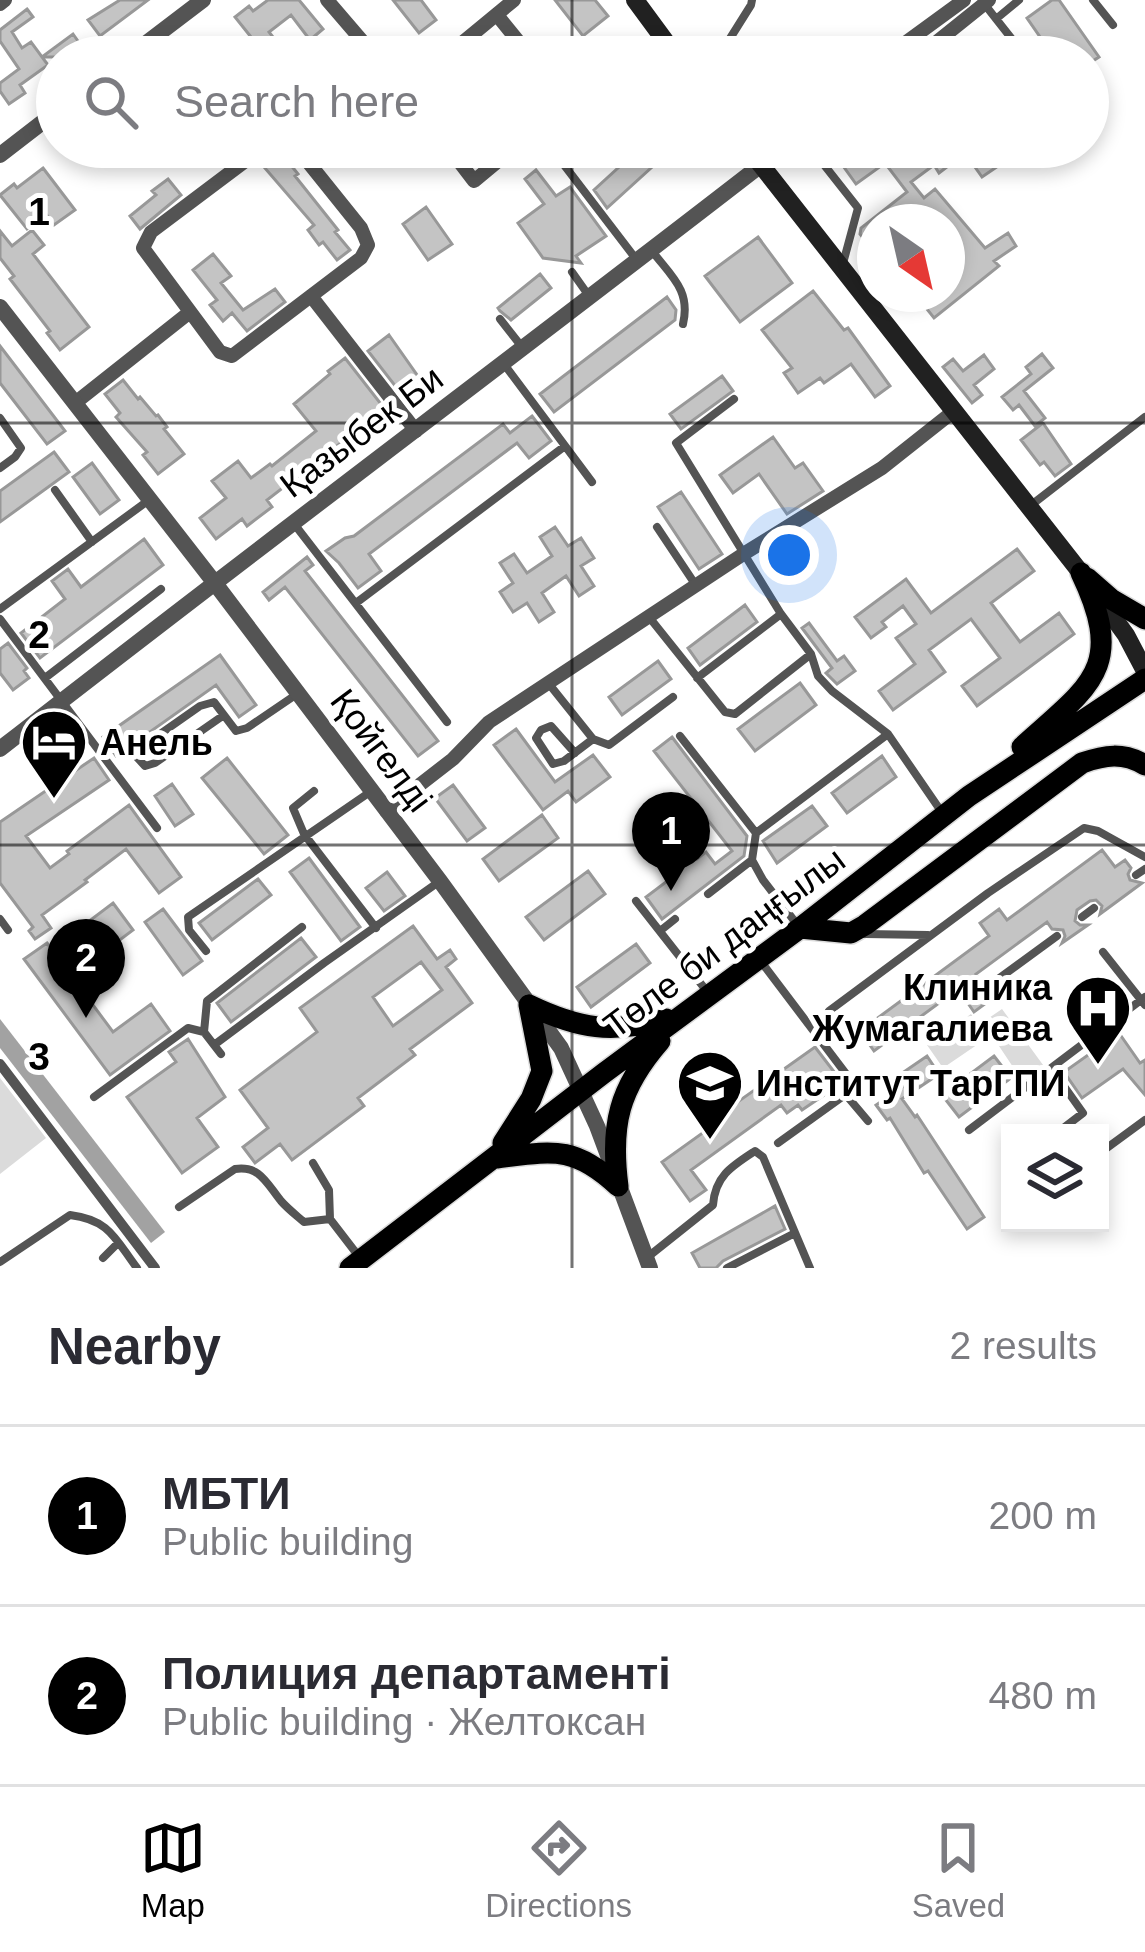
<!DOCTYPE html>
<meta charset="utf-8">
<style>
:root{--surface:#fff;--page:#f7f7f7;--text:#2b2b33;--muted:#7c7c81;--line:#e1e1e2;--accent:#000}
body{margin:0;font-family:Helvetica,sans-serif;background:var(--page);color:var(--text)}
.controls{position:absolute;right:36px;bottom:36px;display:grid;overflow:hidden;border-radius:0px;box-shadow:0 6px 18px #0003}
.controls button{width:108px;height:108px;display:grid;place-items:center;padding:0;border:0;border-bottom:3px solid var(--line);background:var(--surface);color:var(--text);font:60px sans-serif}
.compass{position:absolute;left:857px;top:204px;width:108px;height:108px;border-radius:50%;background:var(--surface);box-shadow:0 6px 18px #0003;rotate:146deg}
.you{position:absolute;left:789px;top:555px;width:42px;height:42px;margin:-30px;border:9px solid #fff;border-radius:50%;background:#1a73e8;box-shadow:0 0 0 18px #1a73e833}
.badge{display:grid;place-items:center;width:78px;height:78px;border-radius:50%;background:var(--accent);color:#fff;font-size:39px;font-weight:700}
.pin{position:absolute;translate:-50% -99px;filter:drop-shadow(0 3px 6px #0008)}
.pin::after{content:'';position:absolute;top:63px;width:42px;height:36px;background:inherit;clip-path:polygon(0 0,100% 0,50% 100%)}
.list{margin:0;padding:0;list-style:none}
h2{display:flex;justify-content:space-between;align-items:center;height:156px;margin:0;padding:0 48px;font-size:51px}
h2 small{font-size:39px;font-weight:400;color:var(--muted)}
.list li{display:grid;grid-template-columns:78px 1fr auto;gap:36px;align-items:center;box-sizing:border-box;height:180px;padding:0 48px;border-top:3px solid var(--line)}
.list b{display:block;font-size:45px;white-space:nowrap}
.list p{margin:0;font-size:39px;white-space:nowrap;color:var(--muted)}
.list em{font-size:39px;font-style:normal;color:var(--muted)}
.icon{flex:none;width:66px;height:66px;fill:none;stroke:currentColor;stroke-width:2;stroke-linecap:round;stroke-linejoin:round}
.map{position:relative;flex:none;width:1145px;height:1268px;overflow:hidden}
.search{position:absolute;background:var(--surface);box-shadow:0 6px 18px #0003;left:36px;right:36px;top:36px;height:132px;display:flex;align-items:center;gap:30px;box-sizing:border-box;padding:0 42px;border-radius:66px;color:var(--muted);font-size:45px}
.sheet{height:516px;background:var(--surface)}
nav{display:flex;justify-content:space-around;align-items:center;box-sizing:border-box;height:168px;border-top:3px solid var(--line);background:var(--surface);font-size:33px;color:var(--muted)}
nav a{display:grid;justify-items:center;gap:6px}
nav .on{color:var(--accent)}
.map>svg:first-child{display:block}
.green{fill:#dbdbdb}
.water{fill:#a2a2a2}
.building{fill:#c4c4c4;stroke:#989898;stroke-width:3;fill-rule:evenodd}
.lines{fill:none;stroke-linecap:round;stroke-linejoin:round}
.primary-casing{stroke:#dbdbdb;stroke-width:24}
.service{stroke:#545454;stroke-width:8}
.pedestrian{stroke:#545454;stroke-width:10}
.minor{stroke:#545454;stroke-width:14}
.tertiary{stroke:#545454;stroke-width:16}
.secondary{stroke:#212121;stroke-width:18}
.primary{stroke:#000;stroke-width:21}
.grid{fill:none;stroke:#000;stroke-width:3;stroke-opacity:0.55}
.labels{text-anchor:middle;stroke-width:10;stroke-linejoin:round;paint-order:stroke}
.street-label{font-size:36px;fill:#000;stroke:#fff}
.poi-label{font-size:36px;font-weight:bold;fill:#000;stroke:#fff;text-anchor:start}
.grid-label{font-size:39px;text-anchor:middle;font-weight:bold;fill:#000;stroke:#fff;stroke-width:10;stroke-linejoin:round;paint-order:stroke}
</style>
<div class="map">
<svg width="1145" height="1268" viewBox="0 0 1145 1268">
<rect width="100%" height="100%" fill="#fff"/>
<!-- green -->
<path class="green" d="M1002 1009 1046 1069 1023 1082 983 1022Z
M971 1014 987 1038 943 1068 927 1045Z
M0 1078 46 1138 0 1174Z"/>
<!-- water -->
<path class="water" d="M0 1019 165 1232 151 1243 0 1048Z"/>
<!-- building -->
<path class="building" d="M120 0H148L100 36 88 20Z
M268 0H299L323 29 310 40 291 15 269 32 280 46 267 57 235 17 249 6 253 11Z
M393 0H421L436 20 419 33Z
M555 0H595L608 16 583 36Z
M1052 0H1059L1099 57 1088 64V57H1054L1027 18Z
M27 9 33 17 12 32 22 48 31 42 42 57 73 34 85 51 76 57H42L48 65 20 85 25 93 9 104 0 91V83L19 69 0 41V30Z
M641 147H674L607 208 594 190Z
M880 147H985L998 166 982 177 965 153 939 173 934 165 911 182 924 198 935 189 985 248 1008 233 1016 246 994 261 999 266 934 318 915 294H947V222H875V253L860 234 861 228 907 192 885 163 856 184 841 163 859 150 865 158Z
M281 153 298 174 295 176 338 230 335 232 350 250 337 260 323 242 319 245 308 230 314 225 264 167Z
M43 168 75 210 54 225 46 214 27 229 0 195 14 184 17 188Z
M536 170 556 196 570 187 606 236 576 256 581 263 543 258 518 223 544 204 525 179Z
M168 179 181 195 140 229 130 216 156 195 152 191Z
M426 207 452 244 428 260 403 224Z
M32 230 44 245 33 254 89 327 60 350 47 333 50 331 10 279 14 276 0 258V231L12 246Z
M758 237 792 283 740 322 705 276Z
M213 254 231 276 221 283 243 310 275 289 285 302 247 331 232 313 223 321 210 305 217 300 193 270Z
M540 274 551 288 511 320 500 311 498 308Z
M813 291 844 330 848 328 890 386 875 397 851 364 824 383 820 378 798 393 784 373 792 368 762 330Z
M667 297 676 310 675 320 554 412 540 394Z
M389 335 422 382 403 396 368 351Z
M0 346 65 431 47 444 0 383Z
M1042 354 1053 368 1024 391 1045 418 1035 426 1019 405 1013 410 1002 397 1031 374 1026 367Z
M984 355 994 369 974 385 982 395 972 403 943 367 953 359 963 371Z
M345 358 388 413 373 426 369 421 267 500 272 507 247 526 242 519 216 539 200 518 226 498 212 481 238 461 251 478 270 464 272 466 316 431 294 404 330 374 328 371Z
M722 376 733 391 681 429 670 414Z
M123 380 138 399 140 397 156 416 158 415 167 427 164 429 184 454 158 474 143 455 147 452 116 417 120 413 105 394Z
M532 416 551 441 529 458 517 443 369 554 381 571 358 588 339 563 326 551 345 538 354 536 503 424 510 433Z
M1043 423 1071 464 1055 476 1044 462 1040 465 1021 440Z
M773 437 795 468 803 463 823 491 787 514 759 474 733 493 720 475Z
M54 452 69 472 0 522V491Z
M92 463 119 500 100 514 73 477Z
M681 492 722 554 699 569 658 507Z
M555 527 568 546 581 538 594 558 581 566 594 586 579 596 566 576 542 593 554 612 539 622 527 603 513 612 500 592 513 583 500 563 514 554 527 573 552 556 540 537Z
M144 539 163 565 40 658 21 633 65 599 52 581 68 569 81 587Z
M1017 549 1034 571 991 603 1020 642 1059 613 1074 634 977 706 962 686 1000 658 971 619 929 650 945 672 893 710 879 691 915 664 896 638 916 624 903 606 882 622 886 627 871 638 855 617 906 579 931 613Z
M307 557 313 565 305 571 438 741 418 756 285 587 269 600 263 592Z
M745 605 757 622 700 665 688 648Z
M809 623 837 661 844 656 855 671 837 684 826 673 832 668 802 628Z
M8 643 27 668 24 671 29 678 13 690 0 673V649Z
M220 655 256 705 239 717 216 685 116 756 103 737Z
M658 661 671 679 622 715 609 697Z
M800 683 816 705 755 751 738 729Z
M516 729 555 782 593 755 610 777 576 802 568 791 543 810 494 745Z
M672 737 747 836 744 856 662 919 646 897 674 876 636 825 659 808 697 859 706 852 715 864 732 851 654 751Z
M882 756 896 777 847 813 832 793Z
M94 758 109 780 26 836 50 868 69 854 67 851 129 805 181 877 159 893 126 849 85 880 87 882 42 915 51 928 35 939 29 931 33 927 0 883V822Z
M227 758 288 835 264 854 202 778Z
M172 784 193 814 175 826 155 796Z
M453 785 485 828 467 841 435 798Z
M812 806 827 826 777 863 763 841Z
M542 815 558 838 499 881 483 859Z
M1102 850 1115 867 1125 860 1131 868 1128 874 1130 880 1142 883 1100 914 1102 906 1096 900 1090 901 1077 910 1075 921 1080 925H1088L1062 943 1065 936 1063 930 1052 929 1047 922 976 974 993 998 974 1012 958 989 874 1051 860 1031 989 936 980 923 999 909 1007 920Z
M309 858 360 927 341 941 290 872Z
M588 871 605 894 544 940 526 917Z
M387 872 405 896 384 911 366 888Z
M258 879 271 895 212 940 199 923Z
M113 903 133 930 88 964 68 937Z
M163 909 202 961 183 975 145 922Z
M413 926 437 959 450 950 456 959 446 967 472 1003 410 1049 415 1055 358 1098 364 1106 292 1160 280 1144 255 1163 243 1147 268 1128 240 1090 317 1032 300 1008ZM421 962 442 990 393 1026 373 997Z
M301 938 316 957 231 1022 217 1003Z
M47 943 113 1032 151 1004 170 1031 110 1075 24 959Z
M636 944 650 963 591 1007 577 987Z
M1119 1033 1140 1063 1145 1060V1095L1123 1069 1082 1098 1064 1072Z
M188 1039 225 1097 197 1118 218 1147 182 1173 127 1097 176 1062 169 1052Z
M815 1047 838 1077 823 1087 827 1093 802 1110 798 1105 787 1113 781 1105 691 1170 706 1190 690 1201 662 1162 711 1127 702 1114 712 1107 718 1116Z
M927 1056 939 1074 902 1099 915 1117 917 1115 984 1217 967 1229 928 1171 924 1173 890 1118 887 1120 876 1105 904 1086 898 1076Z
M994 1056 1011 1078 959 1117 942 1095Z
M775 1206 785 1229 723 1261 716 1268H700L692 1253Z"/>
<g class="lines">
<defs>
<path id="primary" d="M1087 578 1111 599 1145 619
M1022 747C1089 686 1127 669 1081 573
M800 928 851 933 865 925 1082 763C1105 755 1123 752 1145 765
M529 1005C579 1029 612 1034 666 1019
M503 1143 531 1099 542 1071 529 1005
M497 1158C553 1151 574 1145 618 1186
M618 1186C610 1125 619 1088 660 1041
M350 1268 604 1073 800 928 969 796 1145 679"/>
</defs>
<!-- primary casing -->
<use href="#primary" class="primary-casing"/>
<!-- service -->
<path class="service" d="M1093 0 1113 25
M982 1 1026 57
M996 19 1019 0
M715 57 724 48 751 5 752 0
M810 147 858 208 842 267
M1029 150 1030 147
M561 161 636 259
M652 251C671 276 691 290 683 324
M572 272 589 296
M500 319 522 347
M504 364 592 482
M734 399 676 443 781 614 811 654 818 676 832 691 888 734 943 814
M0 418 21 448 15 457 0 468
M55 490 92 542
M1030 506 1145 417
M295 525 447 722
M657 527 695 584
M356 603 565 446
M0 609 149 500
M649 617 725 712 735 714 811 654
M0 619 157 828
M45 678 161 589
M697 678 781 614
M549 684 593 739 609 745 673 697
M224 715 155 763 145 766 133 753 200 706 214 702 236 731 247 728 297 694
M680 736 756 833
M575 753 551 726 541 730 536 738 553 764 564 761 593 739
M314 791 293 808 304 834 376 928
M1136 875 1145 869
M708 894 752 860
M636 901 709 994
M1082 917 1094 908
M0 919 8 930
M799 927 763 880 752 860 756 833 888 734
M660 931 675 919
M865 934 928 935
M206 951 189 930 188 917 370 792
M1103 952 1145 1005
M759 959 856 1087 778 1143
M994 982 1057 936
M829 1011 988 893 1084 828 1098 831 1145 857
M204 1032 207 1001 302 927
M214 1045 324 963 440 881
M1051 1068 1083 1113 1057 1133
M846 1095 868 1121
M94 1097 188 1028 204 1032 221 1054
M969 1130 1145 997
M1100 1153 1145 1120
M313 1163 329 1190 330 1219 360 1258
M179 1207 235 1169C260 1165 267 1184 281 1201 288 1209 296 1215 304 1222L330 1219
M649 1256 713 1205C715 1176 732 1166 755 1151L763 1157 810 1268
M103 1258 118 1243
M0 1262 70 1215C110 1220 115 1239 137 1268
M727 1268 795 1233"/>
<!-- pedestrian -->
<path class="pedestrian" d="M0 1064 155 1268"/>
<!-- minor -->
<path class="minor" d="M327 0 376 57
M0 4 5 0
M497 15 531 57
M445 57 514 0
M886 57 964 0
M918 57 989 0
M264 147 151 232 143 248 220 352 232 356 361 258 368 245 361 228 296 147
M448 147 474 181 515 147
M761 165 786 147
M311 296 416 431
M75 403 190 312
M386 811 453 759 489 722 745 553 882 468 954 411"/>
<!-- tertiary -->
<path class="tertiary" d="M128 57 203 0
M0 155 57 111
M0 307 214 582 440 881 561 1048 597 1126 650 1268
M0 749C252 552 508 361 761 165"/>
<!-- secondary -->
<path class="secondary" d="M635 0 677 57
M747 147 1081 573 1126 635 1145 671"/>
<!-- primary -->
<use href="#primary" class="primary"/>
</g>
<!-- grid -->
<path class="grid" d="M572 0V57M572 147V1268M0 423H1145M0 845H1145"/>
<!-- icons -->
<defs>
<symbol id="hotel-pin" viewBox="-11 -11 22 30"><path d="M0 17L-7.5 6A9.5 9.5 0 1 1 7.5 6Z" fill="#000" stroke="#fff"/><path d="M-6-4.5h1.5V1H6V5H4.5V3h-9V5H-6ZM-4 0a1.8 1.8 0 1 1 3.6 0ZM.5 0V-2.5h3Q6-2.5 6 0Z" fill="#fff"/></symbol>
<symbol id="hospital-pin" viewBox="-11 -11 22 30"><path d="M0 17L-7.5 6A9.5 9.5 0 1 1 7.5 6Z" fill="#000" stroke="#fff"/><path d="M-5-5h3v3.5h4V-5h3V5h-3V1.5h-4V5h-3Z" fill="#fff"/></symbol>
<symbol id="school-pin" viewBox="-11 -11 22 30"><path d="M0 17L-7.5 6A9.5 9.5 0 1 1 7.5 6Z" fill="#000" stroke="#fff"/><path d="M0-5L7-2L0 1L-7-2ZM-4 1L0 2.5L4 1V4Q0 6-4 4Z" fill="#fff"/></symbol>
</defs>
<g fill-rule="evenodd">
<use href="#hotel-pin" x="16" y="704" width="76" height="104"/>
<use href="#hospital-pin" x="1060" y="970" width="76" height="104"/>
<use href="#school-pin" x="672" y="1045" width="76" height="104"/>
</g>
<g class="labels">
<!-- street labels -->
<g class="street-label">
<text transform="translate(361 431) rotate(-37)" y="13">Қазыбек Би</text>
<text transform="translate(382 750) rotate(53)" y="13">Қойгелді</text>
<text transform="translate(724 942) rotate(-37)" y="13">Төле би даңғылы</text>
</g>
<!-- poi labels -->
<g class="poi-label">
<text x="100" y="755">Анель</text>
<text x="1052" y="1000" text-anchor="end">Клиника<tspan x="1052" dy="41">Жумагалиева</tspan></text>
<text x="756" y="1096">Институт ТарГПИ</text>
</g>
</g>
<g class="grid-label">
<text x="39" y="225">1</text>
<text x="39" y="648">2</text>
<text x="39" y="1070">3</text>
</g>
</svg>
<div class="controls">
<button><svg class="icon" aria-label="layers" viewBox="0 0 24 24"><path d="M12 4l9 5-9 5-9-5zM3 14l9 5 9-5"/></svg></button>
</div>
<svg class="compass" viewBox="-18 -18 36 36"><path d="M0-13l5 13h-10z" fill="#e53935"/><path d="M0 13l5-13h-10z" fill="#7c7c81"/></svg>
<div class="you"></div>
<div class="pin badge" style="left:671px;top:891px">1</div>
<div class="pin badge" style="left:86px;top:1018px">2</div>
<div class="search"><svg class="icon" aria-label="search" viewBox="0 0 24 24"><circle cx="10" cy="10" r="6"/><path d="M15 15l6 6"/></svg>Search here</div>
</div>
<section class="sheet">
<h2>Nearby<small>2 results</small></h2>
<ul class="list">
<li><span class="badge">1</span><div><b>МБТИ</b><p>Public building</p></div><em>200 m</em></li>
<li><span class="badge">2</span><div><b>Полиция департаменті</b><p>Public building · Желтоксан</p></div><em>480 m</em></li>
</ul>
</section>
<nav>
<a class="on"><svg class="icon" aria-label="map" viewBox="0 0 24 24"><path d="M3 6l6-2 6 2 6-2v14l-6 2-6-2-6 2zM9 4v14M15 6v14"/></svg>Map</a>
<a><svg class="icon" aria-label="directions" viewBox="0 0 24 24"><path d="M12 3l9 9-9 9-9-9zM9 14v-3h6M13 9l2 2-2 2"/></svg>Directions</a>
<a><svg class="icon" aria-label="saved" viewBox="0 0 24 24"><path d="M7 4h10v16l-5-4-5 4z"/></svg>Saved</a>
</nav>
